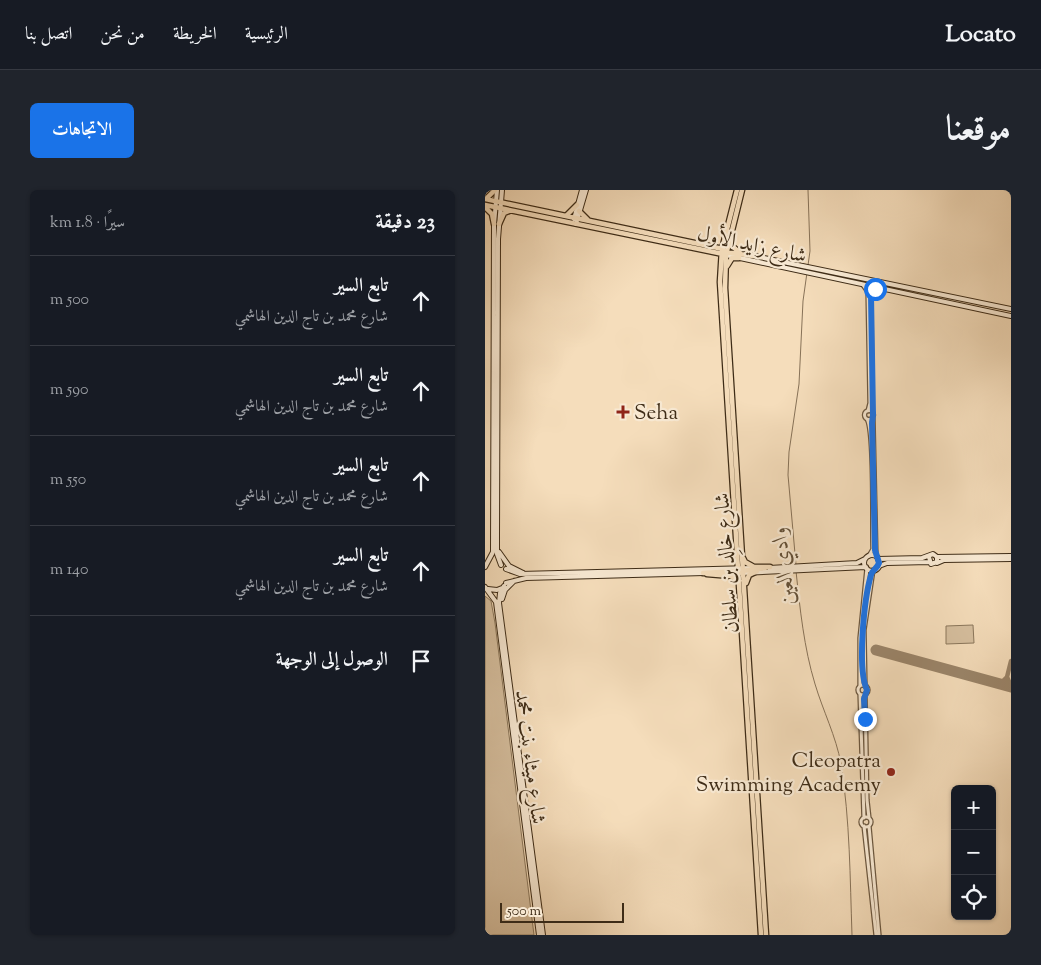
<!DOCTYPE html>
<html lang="ar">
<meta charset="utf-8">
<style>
:root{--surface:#171b24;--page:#20242c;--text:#f1f3f6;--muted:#9ea1a6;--line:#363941;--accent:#1a73e8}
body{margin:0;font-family:"Sorts Mill Goudy",Amiri,serif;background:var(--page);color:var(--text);direction:rtl}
.controls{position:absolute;right:15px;bottom:15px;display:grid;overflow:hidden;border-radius:8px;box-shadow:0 1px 4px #0004}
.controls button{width:45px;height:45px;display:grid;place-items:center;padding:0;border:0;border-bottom:1px solid var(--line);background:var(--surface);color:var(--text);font:25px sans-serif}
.scale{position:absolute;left:15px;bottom:12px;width:124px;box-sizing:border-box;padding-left:5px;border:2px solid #3e2c17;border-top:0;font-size:14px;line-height:18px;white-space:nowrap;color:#3e2c17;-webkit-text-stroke:4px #f8e9d3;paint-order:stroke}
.stop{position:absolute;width:15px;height:15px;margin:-11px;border:4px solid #1a73e8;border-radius:50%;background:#fff}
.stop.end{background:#1a73e8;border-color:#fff;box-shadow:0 1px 5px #0008}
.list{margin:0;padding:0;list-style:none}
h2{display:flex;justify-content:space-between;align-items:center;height:65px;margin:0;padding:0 20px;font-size:21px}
h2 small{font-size:16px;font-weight:400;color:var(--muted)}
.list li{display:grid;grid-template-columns:32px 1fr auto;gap:15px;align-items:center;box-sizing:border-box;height:90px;padding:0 20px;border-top:1px solid var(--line)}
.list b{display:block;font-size:19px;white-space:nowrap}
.list p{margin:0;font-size:16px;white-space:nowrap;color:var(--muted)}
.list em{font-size:16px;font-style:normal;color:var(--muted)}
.icon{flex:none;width:28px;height:28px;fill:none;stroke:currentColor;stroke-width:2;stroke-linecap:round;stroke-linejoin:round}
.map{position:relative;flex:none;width:526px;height:745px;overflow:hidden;direction:ltr;border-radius:8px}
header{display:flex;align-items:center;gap:30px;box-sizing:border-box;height:70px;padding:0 25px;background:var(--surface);border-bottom:1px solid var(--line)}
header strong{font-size:24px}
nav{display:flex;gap:28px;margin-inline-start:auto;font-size:18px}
.intro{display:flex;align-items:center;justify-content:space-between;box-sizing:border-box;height:120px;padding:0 30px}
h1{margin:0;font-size:35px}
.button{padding:12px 22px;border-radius:8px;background:var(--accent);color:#fff;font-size:18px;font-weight:700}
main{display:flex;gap:30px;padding:0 30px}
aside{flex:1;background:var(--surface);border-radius:8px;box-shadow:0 1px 4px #0004}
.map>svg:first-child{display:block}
.green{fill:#d6bf9f;stroke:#8a765b}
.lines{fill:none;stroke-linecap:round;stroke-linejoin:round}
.stream{stroke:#877258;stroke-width:1}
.taxiway{stroke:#9a8469;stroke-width:4.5}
.runway{stroke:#9a8469;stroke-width:11}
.tertiary-casing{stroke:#6c5840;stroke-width:5.5}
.secondary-casing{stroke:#3e2c17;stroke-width:6}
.primary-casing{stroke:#3e2c17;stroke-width:7}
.tertiary{stroke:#f8e9d3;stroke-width:3}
.secondary{stroke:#f8e9d3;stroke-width:4}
.primary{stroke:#f5ddbb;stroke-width:4.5}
.route{stroke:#1a73e8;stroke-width:6}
.poi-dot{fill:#8f2418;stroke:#f8e9d3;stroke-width:2}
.labels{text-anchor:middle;stroke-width:4.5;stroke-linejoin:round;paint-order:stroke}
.street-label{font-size:21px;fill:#3e2c17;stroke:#f8e9d3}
.poi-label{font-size:21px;fill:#3e2c17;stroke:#f8e9d3;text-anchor:start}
.water-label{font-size:22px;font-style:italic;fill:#624f37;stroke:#f8e9d3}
</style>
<header>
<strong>Locato</strong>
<nav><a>الرئيسية</a><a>الخريطة</a><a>من نحن</a><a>اتصل بنا</a></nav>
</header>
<div class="intro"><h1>موقعنا</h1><a class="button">الاتجاهات</a></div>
<main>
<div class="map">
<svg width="526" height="745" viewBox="0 0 526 745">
<rect width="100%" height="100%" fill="#f5ddbb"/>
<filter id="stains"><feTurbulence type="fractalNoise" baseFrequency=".004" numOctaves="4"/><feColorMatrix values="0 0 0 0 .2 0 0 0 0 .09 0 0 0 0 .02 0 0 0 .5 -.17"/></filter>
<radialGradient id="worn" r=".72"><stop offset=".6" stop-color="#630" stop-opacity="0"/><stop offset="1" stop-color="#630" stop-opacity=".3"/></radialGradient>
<!-- green -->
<path class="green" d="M0 406 6 411 10 433 49 745H0Z
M488 435 489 453 461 454V436Z"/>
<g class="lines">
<!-- stream -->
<path class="stream" d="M311 375 303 285 304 262 314 194 318 111 325 61 323 0
M311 381C315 419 319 458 330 494 338 521 351 546 356 574 365 630 365 688 367 745"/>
<!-- taxiway -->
<path class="taxiway" d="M522 487 526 471
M512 493 517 492 522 487 526 496"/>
<!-- runway -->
<path class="runway" d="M391 460 526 497"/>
<defs>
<path id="tertiary" d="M378 95 383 102 385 213 383 221
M379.5 225a4.5 4.5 0 1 1 9 0a4.5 4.5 0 1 1-9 0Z
M387 222 386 106 388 101 392 99
M388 228 391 366
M382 229C390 241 387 338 388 359L384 366
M373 500a5 5 0 1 1 10 0a5 5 0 1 1-10 0Z
M375 496V448L382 378
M380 496 379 440 388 380
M375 504 379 628
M380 504 382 610 384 628
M376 632a5 5 0 1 1 10 0a5 5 0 1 1-10 0Z
M379 636 391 745
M384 636 394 745"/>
<path id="secondary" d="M89 29 97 0
M91 34 101 0
M241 65 526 126
M274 67 526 119
M14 362 24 376 38 383
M379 373a8 8 0 1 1 16 0a8 8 0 1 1-16 0Z
M452 367 526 366
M393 369 437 368 448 364 452 367V372L446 374 444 367
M452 373 459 370 526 369
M16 375 12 364V345L13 49 17 0
M394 376 402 373 444 372
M0 377 8 362 9 34 12 0
M284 378 372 373 380 369
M21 379 35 384 267 378
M256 383 381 377
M21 393 41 388 219 383
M19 396 15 403 14 413 58 745
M0 397 11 412 54 745
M3 399 12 400 17 398
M17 409 20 400 29 391"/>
<path id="primary" d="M252 0 237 59 235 92 276 745
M257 0 241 65 240 98 281 745
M0 9 238 59
M1 9 10 0
M0 15 238 64
M0 17 7 24 9 34
M94 21 103 30
M81 26 92 15
M14 34 19 23 24 21
M245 51 246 55 255 63
M240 62 276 67
M242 76 247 68H254
M258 368 260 372 269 377H285
M257 381 280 378
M218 383 256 381
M222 384 246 386 254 391
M261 393 264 385 272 381"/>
</defs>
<!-- tertiary casing -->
<use href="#tertiary" class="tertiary-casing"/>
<!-- secondary casing -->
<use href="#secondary" class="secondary-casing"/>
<!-- primary casing -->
<use href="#primary" class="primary-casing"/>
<!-- tertiary -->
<use href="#tertiary" class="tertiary"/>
<!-- secondary -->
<use href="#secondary" class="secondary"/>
<!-- primary -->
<use href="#primary" class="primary"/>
</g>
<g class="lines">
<!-- route -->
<path class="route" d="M380 529 379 509 382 500C372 479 379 409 386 385 387 380 392 379 394 373L390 360 387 233 388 225 386 105 390 99"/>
</g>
<!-- markers -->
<g class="poi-dot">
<path d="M135.5 214.5h5v5h5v5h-5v5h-5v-5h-5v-5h5z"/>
<circle cx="406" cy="582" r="5"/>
</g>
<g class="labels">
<!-- street labels -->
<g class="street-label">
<text transform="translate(267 54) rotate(12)" y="7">شارع زايد الأول</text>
<text transform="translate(241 373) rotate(-94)" y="7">شارع خالِد بن سلطان</text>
<text transform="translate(46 567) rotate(83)" y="7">شارع ميثاء بنت محمد</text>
</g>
<!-- poi labels -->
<g class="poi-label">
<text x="149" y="229">Seha</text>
<text x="396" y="577" text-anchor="end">Cleopatra<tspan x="396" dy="24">Swimming Academy</tspan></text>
</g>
<!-- water labels -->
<g class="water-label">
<text transform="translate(297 376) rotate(-97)" y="8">وادي العين</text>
</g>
</g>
<rect width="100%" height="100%" filter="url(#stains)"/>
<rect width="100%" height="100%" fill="url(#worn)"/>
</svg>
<div class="controls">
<button>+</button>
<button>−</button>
<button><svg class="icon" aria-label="locate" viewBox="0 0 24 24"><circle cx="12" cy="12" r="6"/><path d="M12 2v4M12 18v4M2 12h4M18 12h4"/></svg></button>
</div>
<div class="scale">500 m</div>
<div class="stop" style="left:390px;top:99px"></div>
<div class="stop end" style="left:380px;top:529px"></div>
</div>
<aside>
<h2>23 دقيقة<small>سيرًا · 1.8 km</small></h2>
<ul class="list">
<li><svg class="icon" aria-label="ahead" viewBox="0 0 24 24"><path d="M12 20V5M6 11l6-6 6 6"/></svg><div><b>تابع السير</b><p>شارع محمد بن تاج الدين الهاشمي</p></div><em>500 m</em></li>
<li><svg class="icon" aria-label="ahead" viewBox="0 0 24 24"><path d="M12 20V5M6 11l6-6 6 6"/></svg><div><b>تابع السير</b><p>شارع محمد بن تاج الدين الهاشمي</p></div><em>590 m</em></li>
<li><svg class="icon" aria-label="ahead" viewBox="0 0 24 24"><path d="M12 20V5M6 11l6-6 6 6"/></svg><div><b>تابع السير</b><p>شارع محمد بن تاج الدين الهاشمي</p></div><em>550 m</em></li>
<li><svg class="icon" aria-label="ahead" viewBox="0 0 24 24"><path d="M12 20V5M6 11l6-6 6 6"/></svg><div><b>تابع السير</b><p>شارع محمد بن تاج الدين الهاشمي</p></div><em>140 m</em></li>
<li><svg class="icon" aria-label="arrive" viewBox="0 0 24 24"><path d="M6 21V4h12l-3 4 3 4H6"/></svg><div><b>الوصول إلى الوجهة</b></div></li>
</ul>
</aside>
</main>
